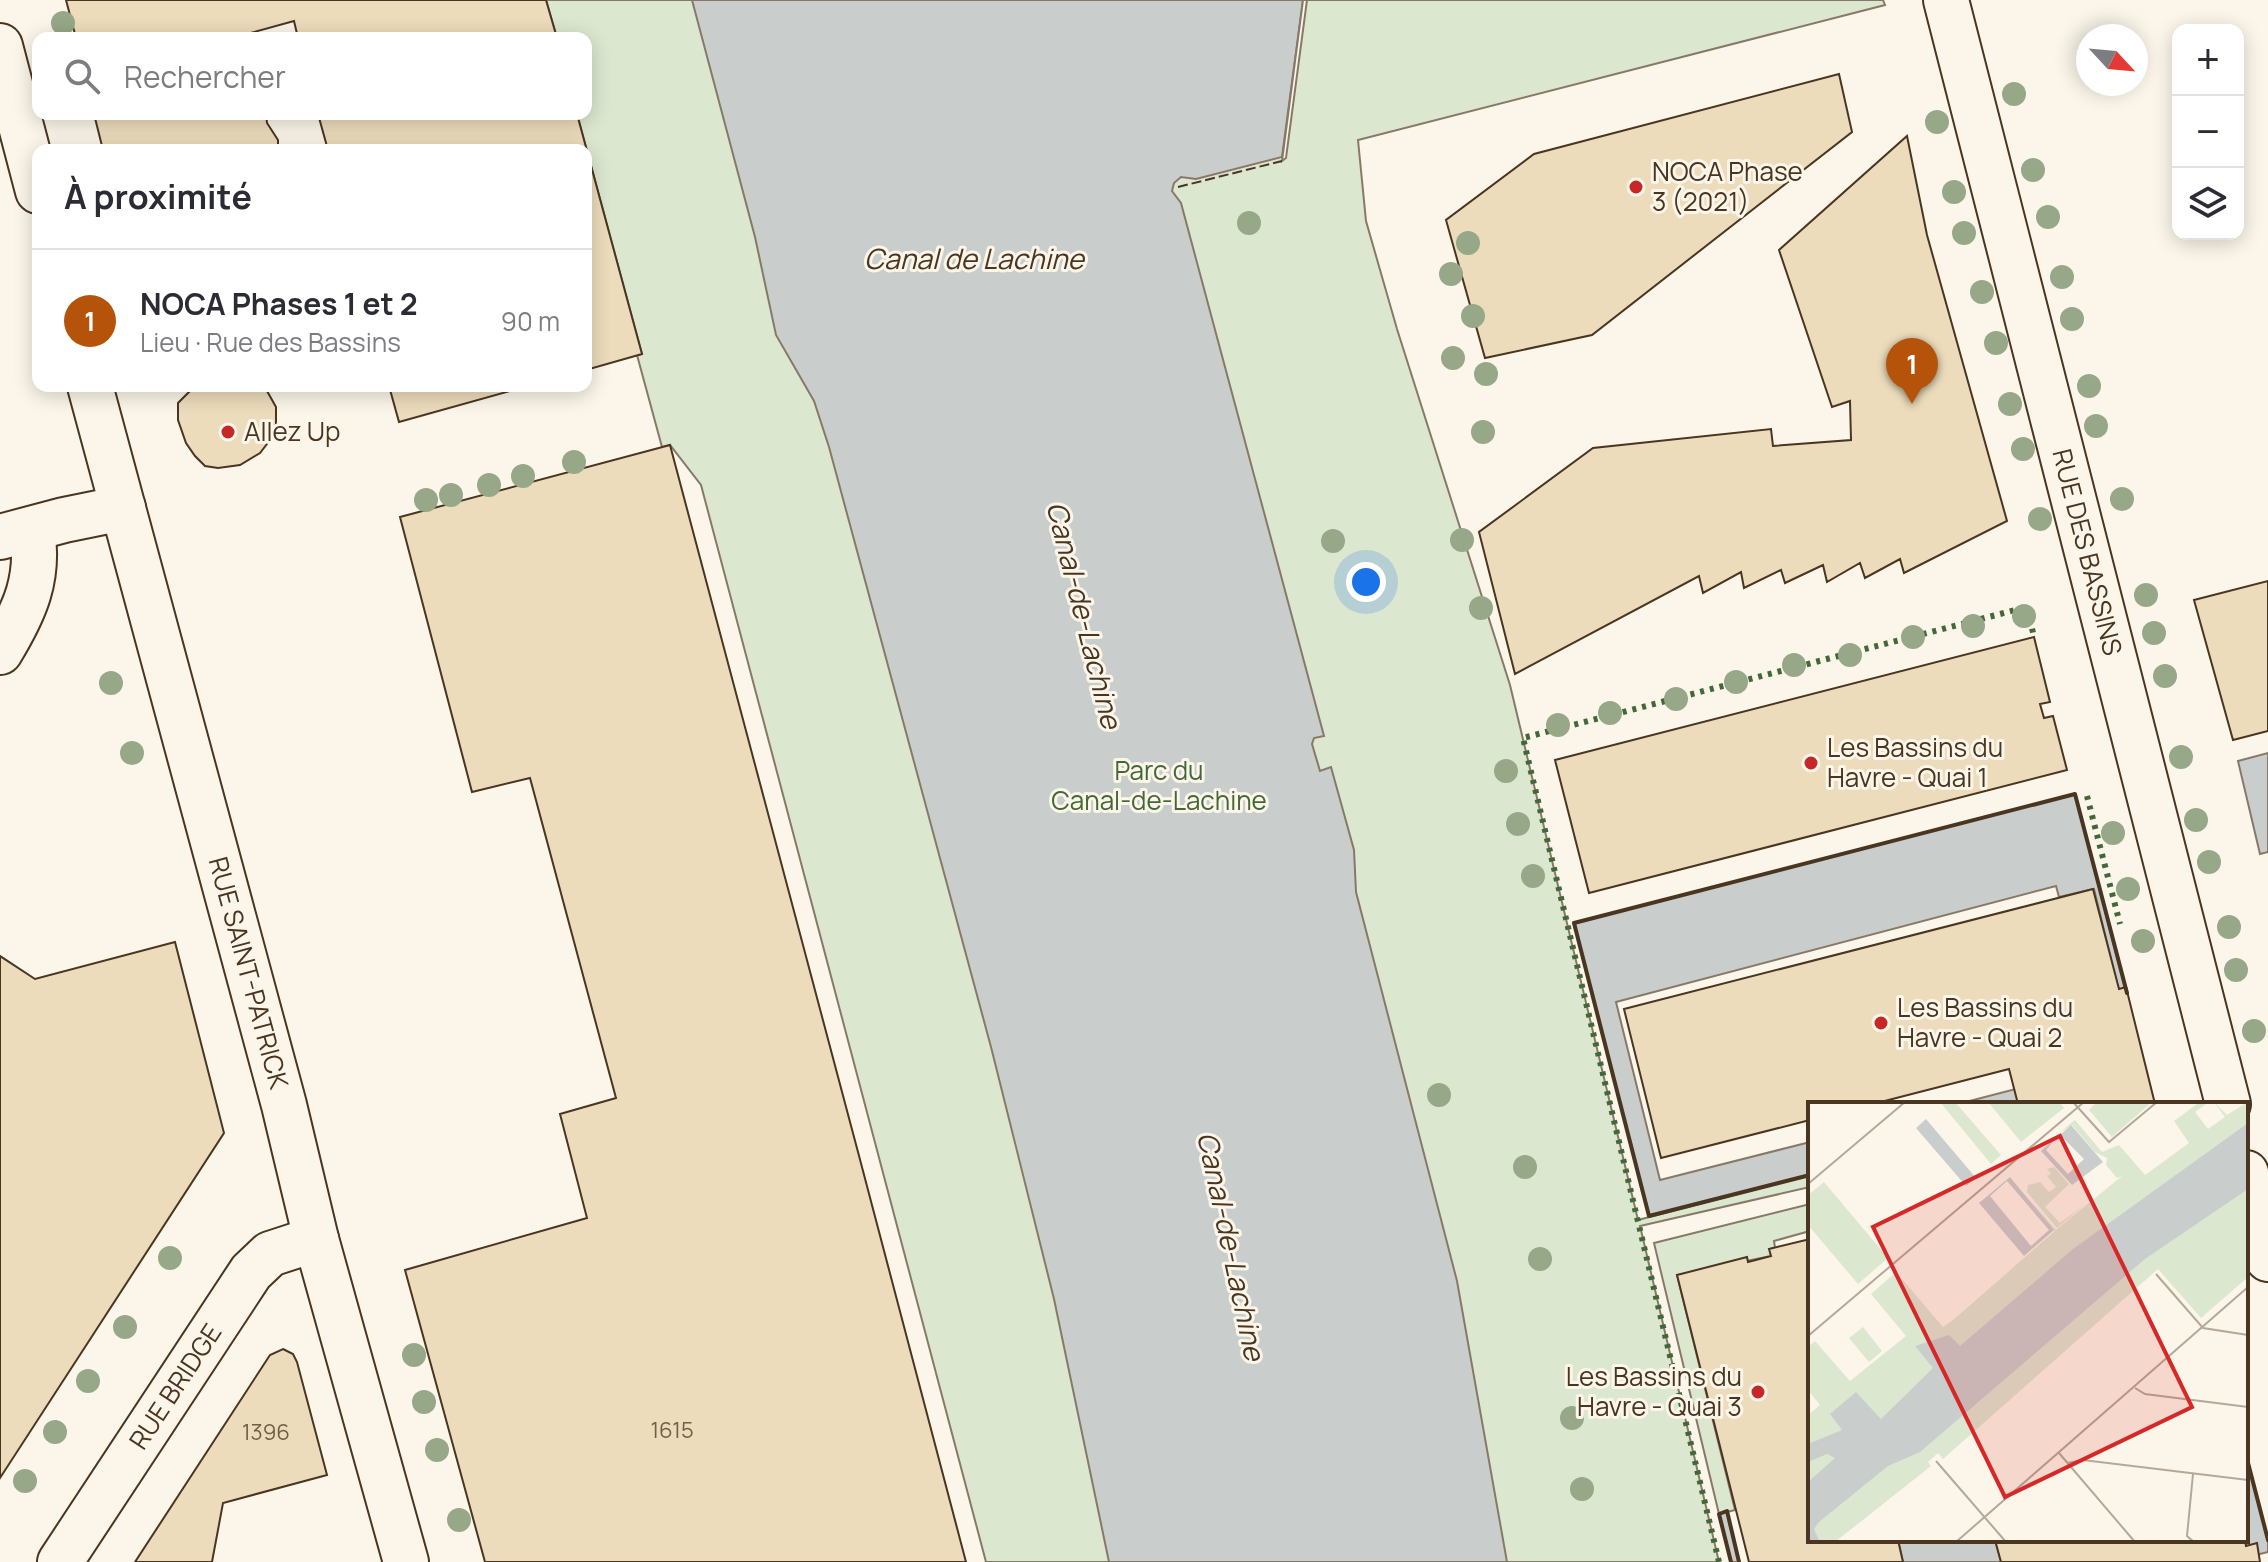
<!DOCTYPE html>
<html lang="fr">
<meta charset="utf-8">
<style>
:root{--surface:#fff;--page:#f2f2f3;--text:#2b2b33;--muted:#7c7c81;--line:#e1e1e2;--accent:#b45309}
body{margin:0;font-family:Manrope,sans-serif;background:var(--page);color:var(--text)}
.controls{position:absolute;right:24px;top:24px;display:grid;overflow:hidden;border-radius:16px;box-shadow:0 4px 20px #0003}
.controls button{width:72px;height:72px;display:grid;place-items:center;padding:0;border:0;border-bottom:2px solid var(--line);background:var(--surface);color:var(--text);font:40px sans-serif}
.compass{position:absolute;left:2076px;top:24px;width:72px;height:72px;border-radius:50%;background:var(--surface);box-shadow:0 4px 20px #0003;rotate:116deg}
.you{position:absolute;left:1366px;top:582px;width:28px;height:28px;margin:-20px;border:6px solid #fff;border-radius:50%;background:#1a73e8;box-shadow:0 0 0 12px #1a73e833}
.badge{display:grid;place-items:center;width:52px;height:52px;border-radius:50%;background:var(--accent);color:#fff;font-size:26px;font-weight:700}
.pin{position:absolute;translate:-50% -66px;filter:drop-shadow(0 2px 4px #0008)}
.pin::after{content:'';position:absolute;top:42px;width:28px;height:24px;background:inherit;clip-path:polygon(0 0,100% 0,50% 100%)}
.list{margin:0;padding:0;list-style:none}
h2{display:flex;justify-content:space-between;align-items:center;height:104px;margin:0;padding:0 32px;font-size:34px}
h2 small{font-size:26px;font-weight:400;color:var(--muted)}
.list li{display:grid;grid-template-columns:52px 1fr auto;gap:24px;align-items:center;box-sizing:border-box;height:144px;padding:0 32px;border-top:2px solid var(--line)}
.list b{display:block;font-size:30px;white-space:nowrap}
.list p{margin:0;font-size:26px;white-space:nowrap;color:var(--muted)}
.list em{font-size:26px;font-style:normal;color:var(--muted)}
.icon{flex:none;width:44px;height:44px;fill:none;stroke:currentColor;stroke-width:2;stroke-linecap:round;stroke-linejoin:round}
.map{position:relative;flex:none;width:2268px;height:1562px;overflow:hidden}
.search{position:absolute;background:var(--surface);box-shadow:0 4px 20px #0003;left:32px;top:32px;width:560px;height:88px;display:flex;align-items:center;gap:20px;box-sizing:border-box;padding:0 28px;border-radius:16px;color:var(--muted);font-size:30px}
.panel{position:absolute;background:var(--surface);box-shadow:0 4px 20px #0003;left:32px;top:144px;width:560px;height:248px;border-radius:16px}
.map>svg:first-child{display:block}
.green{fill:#dce7d0;stroke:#887966;stroke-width:2}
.water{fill:#c9cecd;stroke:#887966;stroke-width:2}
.pier{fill:#fbf6e9;stroke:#887966;stroke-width:2}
.building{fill:#ecdcbc;stroke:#4a3520;stroke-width:2}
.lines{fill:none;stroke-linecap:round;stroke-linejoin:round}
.minor-casing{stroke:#4a3520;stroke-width:48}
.major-casing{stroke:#4a3520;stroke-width:48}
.minor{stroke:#fbf6e9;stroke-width:44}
.major{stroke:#fbf6e9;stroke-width:44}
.hedge{stroke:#436837;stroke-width:6;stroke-dasharray:4 6;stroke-linecap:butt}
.fence{stroke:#4a3520;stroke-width:2;stroke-dasharray:10 4;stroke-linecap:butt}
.wall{stroke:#4a3520;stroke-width:4}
.tree{fill:#96a887}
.poi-dot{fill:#c62828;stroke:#fbf6e9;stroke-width:3}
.labels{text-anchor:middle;stroke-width:6;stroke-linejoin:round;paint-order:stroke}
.number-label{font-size:22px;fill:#725f47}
.poi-label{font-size:26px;fill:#4a3520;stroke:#fbf6e9;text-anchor:start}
.street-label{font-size:26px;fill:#4a3520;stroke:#fbf6e9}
.park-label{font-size:26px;fill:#436837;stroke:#fbf6e9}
.water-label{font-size:28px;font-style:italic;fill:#4a3520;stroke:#fbf6e9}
.inset-road{fill:none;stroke:#b4a999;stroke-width:2}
.view{fill:#d62828;fill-opacity:0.15;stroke:#d62828;stroke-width:4}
.inset-edge{fill:none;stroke:#4a3520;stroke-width:4}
</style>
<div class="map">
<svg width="2268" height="1562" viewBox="0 0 2268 1562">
<rect width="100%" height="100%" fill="#fbf6e9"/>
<!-- green -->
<path class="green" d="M546 0H1883L1885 5 1358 140 1366 221 1397 329 1510 685 1638 1220 1810 1175V1187L1640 1226 1719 1562H986L701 485 670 445 662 447 637 355 642 354 577 114H586V38H557Z
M1810 1204V1231L1774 1241 1775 1248 1770 1249 1771 1256 1677 1275 1735 1510 1719 1514 1654 1243Z"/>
<!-- water -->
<path class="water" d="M692 0H1303L1282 157 1196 179 1181 177 1174 183 1172 191 1181 203 1324 736 1314 738 1312 744 1320 771 1331 767 1354 850 1356 892 1457 1281 1507 1562H1109L1054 1299 991 1047 829 447 814 401 776 335 755 237Z
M2268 753V852L2260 854 2238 761Z
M2075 794 2150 1086 2083 1104H1958L2135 1058 2094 889 2059 897 2056 886 1616 1002 1660 1180 1810 1142V1175L1649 1216 1574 923Z
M2246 1455 2268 1540V1552L2244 1558 2239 1540H2246Z
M1727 1511 1739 1562H1731L1719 1514Z
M1898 1540H1995L2001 1562H1903Z"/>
<!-- pier -->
<path class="pier" d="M1303 0H1307L1286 158 1282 161Z"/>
<!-- building -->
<path class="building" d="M66 0H546L557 38H298L294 21 232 38H76Z
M1839 74 1852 132 1592 335 1485 358 1446 220 1534 154Z
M94 114H266L267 123 278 140V150H103Z
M318 114H577L642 354 586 370V150H328Z
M1907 136 1927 235 2007 521 1904 573 1900 559 1865 578 1860 563 1827 582 1823 565 1785 583 1781 570 1744 588 1741 572 1703 593 1699 576 1515 674 1479 532 1593 448 1771 429 1773 446 1851 440 1850 401 1832 407 1779 250Z
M195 386H260L267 391 276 407V424L270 440 260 453 240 465 218 468 205 466 195 456 186 443 178 420V403Z
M389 386H528L399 422Z
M670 445 858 1152 966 1562H485L405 1270 587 1218 560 1114 616 1098 530 778 472 792 400 517Z
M2268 581V731L2233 740 2194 600Z
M2034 637 2050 702 2040 704 2044 718 2053 716 2067 770 1589 893 1555 760Z
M2093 889 2119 989 2126 987 2155 1104H2018L2009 1069 1873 1104H1810V1120L1661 1158 1624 1009Z
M175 942 224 1133 0 1478V956L35 979Z
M1810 1239V1540H1898L1903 1562H1749L1677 1275 1747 1257 1748 1262 1771 1256 1769 1249Z
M283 1349 293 1354 297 1362 327 1475 223 1503 212 1562H135L270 1355Z
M1995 1540H2245L2246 1546 2257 1543 2260 1562H2001Z"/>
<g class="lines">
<defs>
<g id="minor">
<path id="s1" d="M1946 0 2228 1104"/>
<path d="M0 537 64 520 123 508"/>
<path d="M0 652C25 611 40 578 32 529"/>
<path d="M2246 1173 2268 1259"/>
</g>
<g id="major">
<path d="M0 46 38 191"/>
<path id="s2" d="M90 386 284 1105 316 1239 406 1562"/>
<path id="s3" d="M60 1562 251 1272 270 1254 316 1239"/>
</g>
</defs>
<!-- minor casing -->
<use href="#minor" class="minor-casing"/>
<!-- major casing -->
<use href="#major" class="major-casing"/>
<!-- minor -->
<use href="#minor" class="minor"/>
<!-- major -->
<use href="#major" class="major"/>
<!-- hedge -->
<path class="hedge" d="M2087 796 2120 924
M1719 1562 1523 738 2027 607 2034 637"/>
<!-- fence -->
<path class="fence" d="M1178 187 1282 161"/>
<!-- wall -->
<path class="wall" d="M1810 1175 1649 1216 1574 923 2075 794 2127 993
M2246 1455 2268 1540
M1731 1562 1719 1514 1727 1511 1739 1562"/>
</g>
<!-- trees -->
<g class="tree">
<circle cx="63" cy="23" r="12"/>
<circle cx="2014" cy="94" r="12"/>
<circle cx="1937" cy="122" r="12"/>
<circle cx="2033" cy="170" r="12"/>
<circle cx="1954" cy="192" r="12"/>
<circle cx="2048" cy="217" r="12"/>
<circle cx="1249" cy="223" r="12"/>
<circle cx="1964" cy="233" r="12"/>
<circle cx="1468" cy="243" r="12"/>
<circle cx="1451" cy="274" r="12"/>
<circle cx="2062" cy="277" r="12"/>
<circle cx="1982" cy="292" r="12"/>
<circle cx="1473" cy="316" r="12"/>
<circle cx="2072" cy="319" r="12"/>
<circle cx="1996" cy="343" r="12"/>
<circle cx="1453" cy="358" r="12"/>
<circle cx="1486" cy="374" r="12"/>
<circle cx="2089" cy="386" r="12"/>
<circle cx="2010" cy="404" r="12"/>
<circle cx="2096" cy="426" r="12"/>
<circle cx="1483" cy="432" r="12"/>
<circle cx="2023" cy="449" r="12"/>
<circle cx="574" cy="462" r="12"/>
<circle cx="523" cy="476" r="12"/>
<circle cx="489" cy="485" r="12"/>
<circle cx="451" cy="495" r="12"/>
<circle cx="2122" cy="499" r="12"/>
<circle cx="426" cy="500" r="12"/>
<circle cx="2040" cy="519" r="12"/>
<circle cx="1462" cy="540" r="12"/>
<circle cx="1333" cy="541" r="12"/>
<circle cx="2146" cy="595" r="12"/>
<circle cx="1481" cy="608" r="12"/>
<circle cx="2024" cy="616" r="12"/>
<circle cx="1973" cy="626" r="12"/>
<circle cx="2154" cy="633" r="12"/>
<circle cx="1913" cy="637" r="12"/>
<circle cx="1850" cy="655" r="12"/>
<circle cx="1794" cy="665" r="12"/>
<circle cx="2165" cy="676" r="12"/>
<circle cx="1736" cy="682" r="12"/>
<circle cx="111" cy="683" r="12"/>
<circle cx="1676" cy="699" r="12"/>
<circle cx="1610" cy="713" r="12"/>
<circle cx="1558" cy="725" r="12"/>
<circle cx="132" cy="753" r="12"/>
<circle cx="2181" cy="757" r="12"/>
<circle cx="1506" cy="771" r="12"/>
<circle cx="2196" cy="820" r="12"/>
<circle cx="1518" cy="824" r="12"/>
<circle cx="2113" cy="833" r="12"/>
<circle cx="2209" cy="862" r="12"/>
<circle cx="1533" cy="876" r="12"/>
<circle cx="2128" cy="889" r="12"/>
<circle cx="2229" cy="927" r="12"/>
<circle cx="2143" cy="941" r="12"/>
<circle cx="2236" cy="970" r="12"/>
<circle cx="2254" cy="1031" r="12"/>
<circle cx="1439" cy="1095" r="12"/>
<circle cx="1525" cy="1167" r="12"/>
<circle cx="170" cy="1258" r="12"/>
<circle cx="1540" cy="1259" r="12"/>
<circle cx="125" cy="1327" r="12"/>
<circle cx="414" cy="1355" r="12"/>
<circle cx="88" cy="1381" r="12"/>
<circle cx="424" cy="1402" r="12"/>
<circle cx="1572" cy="1418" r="12"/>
<circle cx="55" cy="1432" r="12"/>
<circle cx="437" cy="1450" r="12"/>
<circle cx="25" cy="1481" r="12"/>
<circle cx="1582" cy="1489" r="12"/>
<circle cx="459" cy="1520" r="12"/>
</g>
<!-- markers -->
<g class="poi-dot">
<circle cx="1636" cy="187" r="8"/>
<circle cx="228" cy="432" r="8"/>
<circle cx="1811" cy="763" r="8"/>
<circle cx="1881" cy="1023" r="8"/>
<circle cx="1758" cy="1392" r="8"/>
</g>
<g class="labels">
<!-- number labels -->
<g class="number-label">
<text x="672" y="1438">1615</text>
<text x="266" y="1440">1396</text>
</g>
<!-- poi labels -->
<g class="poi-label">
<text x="1652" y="181">NOCA Phase<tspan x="1652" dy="30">3 (2021)</tspan></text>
<text x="244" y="441">Allez Up</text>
<text x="1827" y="757">Les Bassins du<tspan x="1827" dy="30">Havre - Quai 1</tspan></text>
<text x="1897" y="1017">Les Bassins du<tspan x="1897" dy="30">Havre - Quai 2</tspan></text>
<text x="1742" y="1386" text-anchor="end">Les Bassins du<tspan x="1742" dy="30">Havre - Quai 3</tspan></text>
</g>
<!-- street labels -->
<g class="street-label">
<text dy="9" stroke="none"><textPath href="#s1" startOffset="570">RUE DES BASSINS</textPath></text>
<text dy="9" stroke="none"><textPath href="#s2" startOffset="608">RUE SAINT-PATRICK</textPath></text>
<text dy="9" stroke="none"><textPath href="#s3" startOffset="210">RUE BRIDGE</textPath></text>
</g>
<!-- park labels -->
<g class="park-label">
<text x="1159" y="780">Parc du<tspan x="1159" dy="30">Canal-de-Lachine</tspan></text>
</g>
<!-- water labels -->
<g class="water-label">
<text x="974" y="269">Canal de Lachine</text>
<text transform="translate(1084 615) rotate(76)" y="10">Canal-de-Lachine</text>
<text transform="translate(1231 1246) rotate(78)" y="10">Canal-de-Lachine</text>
</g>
</g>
<!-- overview -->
<g transform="translate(1808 1102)">
<rect width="440" height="440" fill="#fbf6e9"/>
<path d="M132 0H147L193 53 183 62ZM180 0H251L256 6 213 40ZM289 0H344L304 35 281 8ZM392 0H401L387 10 400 27 417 15 406 0 419 13 440 0V175L393 216 350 167 135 357 130 351 120 360 123 364 27 440H0V313L12 303 0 288V245L7 239 42 279 98 234 63 192 88 170 135 225 144 219 247 129 218 94 248 128 314 74 309 76 298 63 299 56 287 50 264 23 251 31 267 18 294 50 311 43 337 73 381 41 366 19ZM246 65 261 82 237 105 252 121 278 102 249 126 219 90 220 83 232 80 241 90 248 85 239 74 243 72 239 67ZM16 80 80 156 50 182 0 123V93ZM55 225 74 249 61 260 41 236Z" fill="#dce7d0"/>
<path d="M118 17 168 76 158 84 108 26ZM440 21V87L337 157 112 350 80 364 11 420 6 427 11 438 0 440V380L27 356 19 352 0 360V342L34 328 22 312 48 290 73 317 125 266 107 244 141 233 152 244 265 147ZM263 23 295 60 264 83 233 49 250 34 238 48 260 72 276 57 252 33ZM202 75 246 128 216 154 171 101ZM199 79 241 128 223 144 182 94Z" fill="#c9cecd" fill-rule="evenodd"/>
<path class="inset-road" d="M265 0 301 40 349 0M0 82 97 0M348 172 395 226 440 233M0 234 276 0M327 286 337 292 440 305M251 351 327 440M128 359 198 440M259 361 275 358 440 378M385 372 379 434 386 440M148 440 440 185"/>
<path class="view" d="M252 34 384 305 197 395 65 125Z"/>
<rect width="440" height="440" class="inset-edge"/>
</g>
</svg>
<div class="controls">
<button>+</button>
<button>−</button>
<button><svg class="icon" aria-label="layers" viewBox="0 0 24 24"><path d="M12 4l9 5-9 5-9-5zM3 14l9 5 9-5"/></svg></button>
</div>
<svg class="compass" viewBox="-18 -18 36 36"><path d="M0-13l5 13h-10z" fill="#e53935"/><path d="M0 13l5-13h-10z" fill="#7c7c81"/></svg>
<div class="you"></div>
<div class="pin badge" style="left:1912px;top:404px">1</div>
<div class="search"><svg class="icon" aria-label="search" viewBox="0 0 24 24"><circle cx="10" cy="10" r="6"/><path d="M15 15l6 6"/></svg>Rechercher</div>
<section class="panel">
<h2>À proximité<small></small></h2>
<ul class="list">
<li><span class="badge">1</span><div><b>NOCA Phases 1 et 2</b><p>Lieu · Rue des Bassins</p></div><em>90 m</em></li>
</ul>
</section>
</div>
